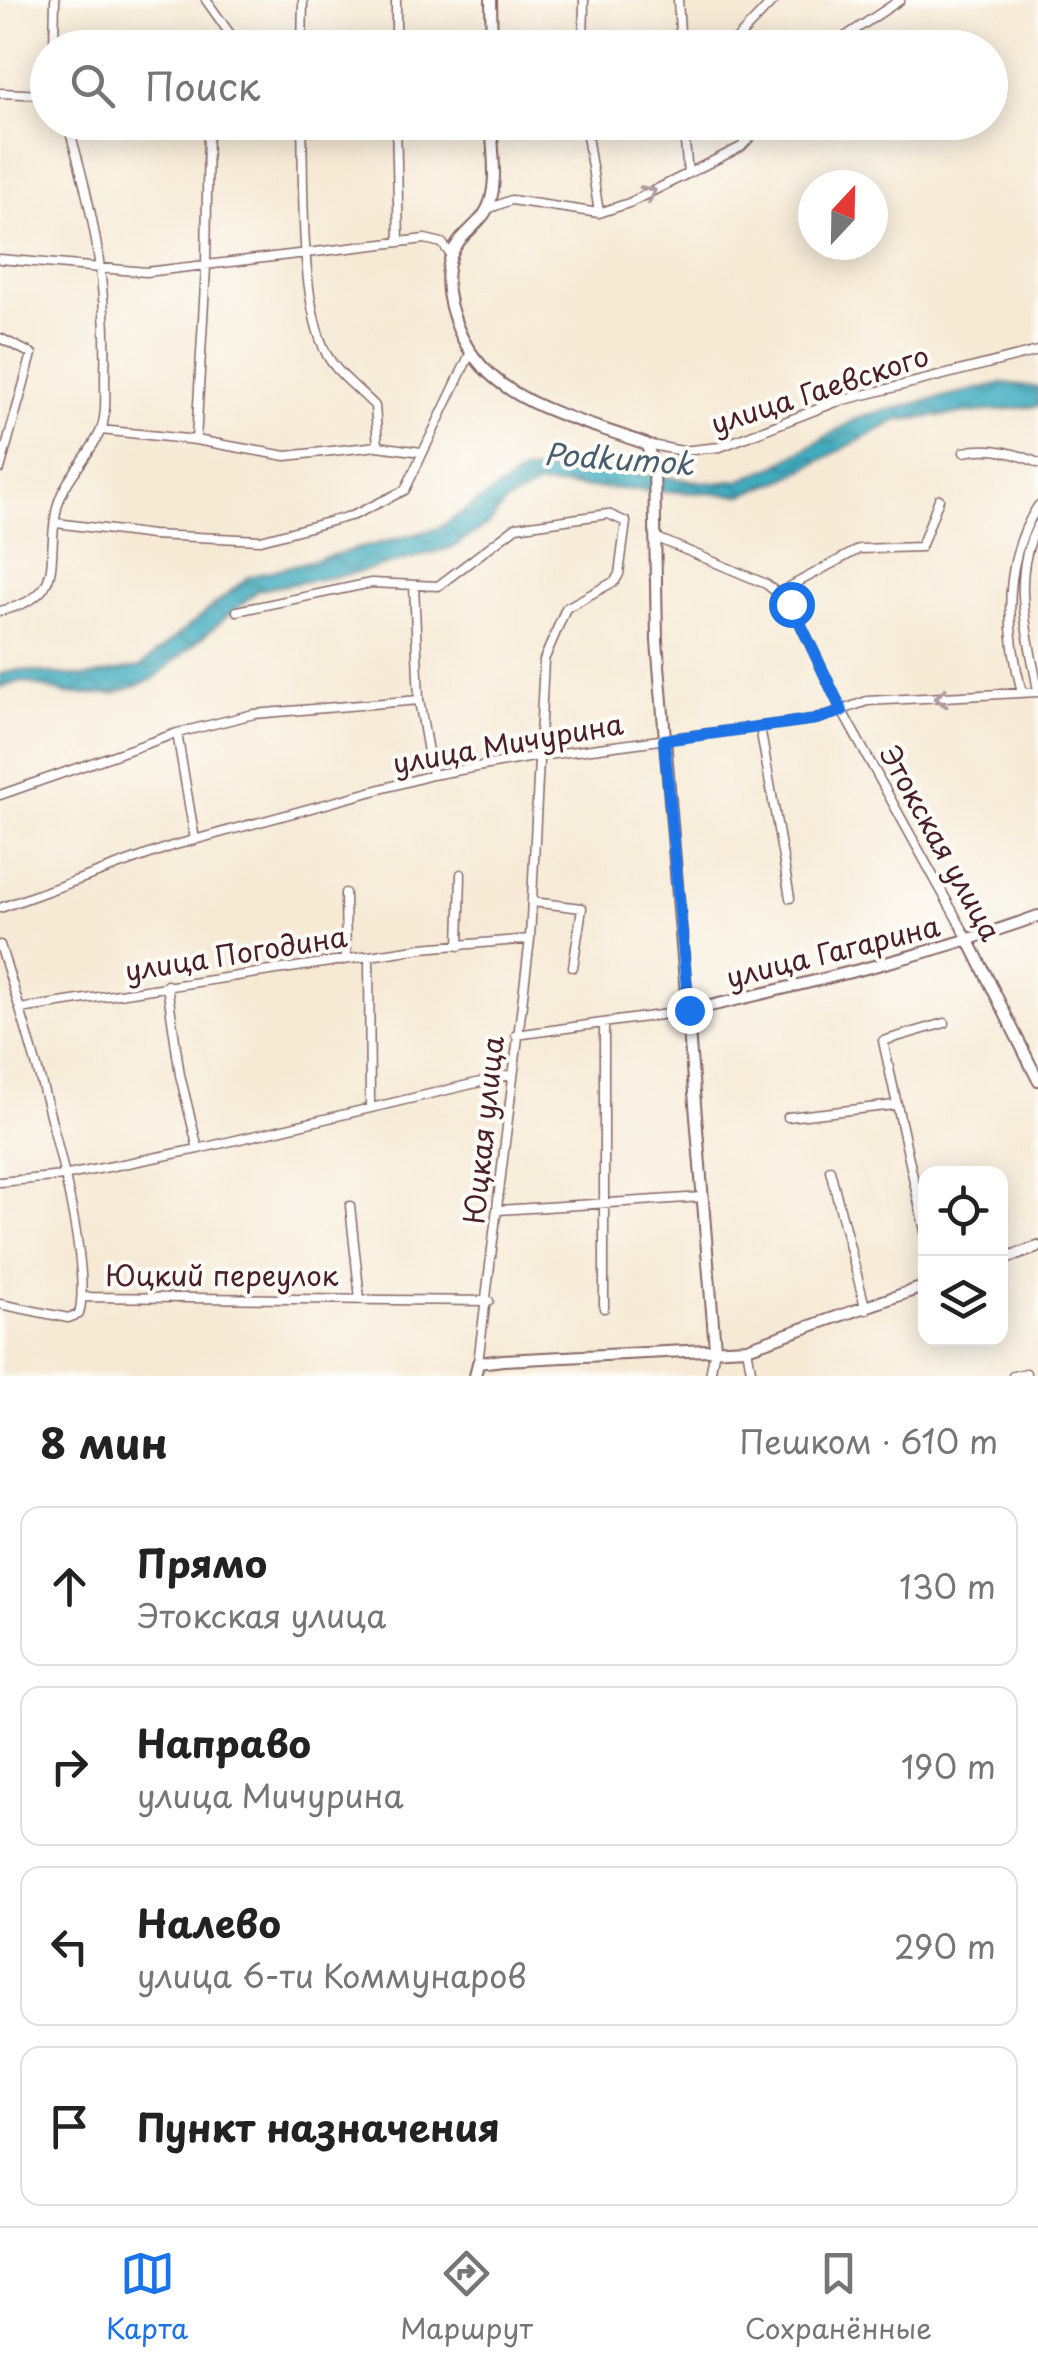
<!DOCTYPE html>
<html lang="ru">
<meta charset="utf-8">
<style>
:root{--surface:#fff;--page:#f2f2f2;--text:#222;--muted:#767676;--line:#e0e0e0;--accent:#1a73e8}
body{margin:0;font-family:"Playpen Sans",sans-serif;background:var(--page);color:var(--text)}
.controls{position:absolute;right:30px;bottom:30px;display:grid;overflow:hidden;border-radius:20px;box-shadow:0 5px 25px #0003}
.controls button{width:90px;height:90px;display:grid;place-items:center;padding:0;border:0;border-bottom:2px solid var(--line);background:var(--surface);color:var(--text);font:50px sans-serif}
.compass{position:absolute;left:798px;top:170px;width:90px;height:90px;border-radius:50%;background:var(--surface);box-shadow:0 5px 25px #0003;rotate:22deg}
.stop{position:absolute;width:30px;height:30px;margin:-22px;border:8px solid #1a73e8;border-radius:50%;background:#fff}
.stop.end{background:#1a73e8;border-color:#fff;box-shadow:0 2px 10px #0008}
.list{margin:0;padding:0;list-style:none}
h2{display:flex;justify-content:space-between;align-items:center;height:130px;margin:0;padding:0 40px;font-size:42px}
h2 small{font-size:32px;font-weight:400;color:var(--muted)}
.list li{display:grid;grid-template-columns:65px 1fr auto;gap:30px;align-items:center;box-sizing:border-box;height:160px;margin:0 20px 20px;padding:0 20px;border:2px solid var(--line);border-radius:20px}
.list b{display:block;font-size:38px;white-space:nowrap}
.list p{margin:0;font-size:32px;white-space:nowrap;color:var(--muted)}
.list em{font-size:32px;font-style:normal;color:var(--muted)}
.icon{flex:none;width:55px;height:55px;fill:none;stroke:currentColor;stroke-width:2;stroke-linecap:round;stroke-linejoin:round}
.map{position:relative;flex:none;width:1038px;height:1376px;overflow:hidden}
.search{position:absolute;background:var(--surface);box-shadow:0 5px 25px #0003;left:30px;right:30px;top:30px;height:110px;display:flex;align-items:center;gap:25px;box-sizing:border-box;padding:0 35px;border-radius:55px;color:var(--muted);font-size:38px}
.sheet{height:850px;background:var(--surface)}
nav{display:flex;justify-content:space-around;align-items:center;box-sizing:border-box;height:140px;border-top:2px solid var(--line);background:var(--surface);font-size:28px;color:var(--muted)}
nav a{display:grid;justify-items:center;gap:5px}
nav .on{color:var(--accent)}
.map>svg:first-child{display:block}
.water{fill:url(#water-waves);stroke:#456675;stroke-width:2.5}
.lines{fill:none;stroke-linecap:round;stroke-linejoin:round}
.street-casing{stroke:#866666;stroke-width:11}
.secondary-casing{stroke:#866666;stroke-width:14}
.street{stroke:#fff;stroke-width:8}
.secondary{stroke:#fff;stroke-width:10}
.oneway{stroke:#ae9aa0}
.route{stroke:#1a73e8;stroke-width:12}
.labels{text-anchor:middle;stroke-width:8;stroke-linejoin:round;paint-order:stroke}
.street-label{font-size:28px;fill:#4a1f2b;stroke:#fdfcf7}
.water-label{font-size:30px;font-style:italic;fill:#465e6e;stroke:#fdfcf7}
</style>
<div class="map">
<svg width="1038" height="1376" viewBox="0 0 1038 1376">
<defs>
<pattern id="water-waves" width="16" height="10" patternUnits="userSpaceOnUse" patternTransform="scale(2.5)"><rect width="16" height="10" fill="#40acbf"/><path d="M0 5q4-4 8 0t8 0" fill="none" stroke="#388b9b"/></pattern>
</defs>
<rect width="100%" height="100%" fill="#fdfcf7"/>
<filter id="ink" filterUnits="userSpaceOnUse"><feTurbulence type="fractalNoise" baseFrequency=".01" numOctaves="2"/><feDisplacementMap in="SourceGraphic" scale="20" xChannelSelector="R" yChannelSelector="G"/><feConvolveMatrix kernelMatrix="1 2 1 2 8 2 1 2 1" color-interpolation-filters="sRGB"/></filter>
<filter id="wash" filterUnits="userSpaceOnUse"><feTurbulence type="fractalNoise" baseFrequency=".0048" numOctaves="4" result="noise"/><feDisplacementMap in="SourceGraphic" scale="40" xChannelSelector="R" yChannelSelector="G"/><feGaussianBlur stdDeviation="2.25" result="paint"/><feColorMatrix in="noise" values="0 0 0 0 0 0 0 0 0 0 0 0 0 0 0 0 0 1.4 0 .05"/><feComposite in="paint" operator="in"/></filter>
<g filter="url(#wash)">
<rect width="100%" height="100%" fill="#f6ead5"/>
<!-- water -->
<path class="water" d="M1003 383 1038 387V406L898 420 785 479 742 495 538 485 504 504 490 523 453 547 359 572 258 590 153 679 114 694H66L22 681 0 688V674L20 670 86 677 140 667 248 577 439 528 523 472 600 469 715 483 741 480 777 465 862 416Z"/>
</g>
<g filter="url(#ink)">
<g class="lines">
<defs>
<path id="street" d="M206 0 240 48
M678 0 681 48
M54 48 55 0
M302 48 303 0
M396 48V0
M583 48 584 0
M705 48 734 42 774 0
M828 48 900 0
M0 93 48 95
M302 122C304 185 299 301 327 355 338 375 359 389 375 406L378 446 421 452
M396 122 399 242
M585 122 599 213
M683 122 688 174
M488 209 511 200 599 213 629 203 741 147 765 122
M0 259 146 272 425 239 442 243 451 255
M0 338 32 354 0 469
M101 430 196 440 286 456 378 446
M196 440 206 267 208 122
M646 444 682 451 720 447 836 402 1038 351
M964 452C989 446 1016 453 1038 463
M56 523 152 535 261 540 354 515 405 490 469 356
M1038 525C1009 577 1029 636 1038 691
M655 537 766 584 791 604 842 711 969 941
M414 585 419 700 432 775
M780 592 859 549 921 547 939 499
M0 611C72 595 43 557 58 504 66 477 89 457 100 432 107 417 105 394 105 379 108 286 94 211 67 122
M237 611 371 583 438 586 516 527 608 514 626 522 619 574 615 581 566 608 544 660 530 939 478 1363
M1022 693C1006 630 1002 561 1038 506
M760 727 790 898
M177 733 195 840
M0 795 177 733 254 714 419 700
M345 893 346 959
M532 902 582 908 573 967
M0 908 172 846 432 775 539 756 817 719 867 701 1038 692
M0 945C23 1017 96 1250 79 1314L68 1318 0 1304
M459 946 461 874
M369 956 370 1107
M167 985 180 1075 198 1149
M20 1009 422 948 530 939
M516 1035 689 1011
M788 1117 895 1105
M830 1170 866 1310
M0 1182 63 1176 198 1149 510 1075
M350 1206 360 1299
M499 1210 703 1197
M926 1236 883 1041 945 1023
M84 1297 489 1301
M604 1308V1024
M747 1348 752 1376
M710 1376 715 1348
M1013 1376 1026 1373"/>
<path id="secondary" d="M491 0 492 48
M491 122C492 149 500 190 485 213 475 228 458 237 452 254 444 274 447 295 453 314 478 402 569 415 646 444L654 464 657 641 715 1348
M969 941 1038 1080
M689 1011C807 983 924 957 1038 916
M1000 1260 1038 1247
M475 1376 478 1363 503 1360 747 1348 926 1286"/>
</defs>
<!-- street casing -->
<use href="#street" class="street-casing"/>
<!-- secondary casing -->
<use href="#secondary" class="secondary-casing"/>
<!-- street -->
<use href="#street" class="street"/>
<!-- secondary -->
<use href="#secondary" class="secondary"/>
</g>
<!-- one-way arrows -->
<defs><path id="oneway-chevron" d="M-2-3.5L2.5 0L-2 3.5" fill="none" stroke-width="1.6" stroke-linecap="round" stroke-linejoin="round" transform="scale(2.5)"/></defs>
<g class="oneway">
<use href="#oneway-chevron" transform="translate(649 193) rotate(-26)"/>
<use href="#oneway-chevron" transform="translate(941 698) rotate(176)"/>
</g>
</g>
<g class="lines" filter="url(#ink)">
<!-- route -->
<path class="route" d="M689 1010 664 740 816 719 842 711 791 604"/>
</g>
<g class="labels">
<!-- street labels -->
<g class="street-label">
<text transform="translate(820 390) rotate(-18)" y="10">улица Гаевского</text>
<text transform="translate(508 744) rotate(-10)" y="10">улица Мичурина</text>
<text transform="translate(940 843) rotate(61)" y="10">Этокская улица</text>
<text transform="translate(833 952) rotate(-14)" y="10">улица Гагарина</text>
<text transform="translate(236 954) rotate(-9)" y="10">улица Погодина</text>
<text transform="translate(484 1130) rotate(-84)" y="10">Юцкая улица</text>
<text x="222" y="1286">Юцкий переулок</text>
</g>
<!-- water labels -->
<g class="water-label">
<text transform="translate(619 460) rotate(4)" y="10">Podkumok</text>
</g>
</g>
</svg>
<div class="controls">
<button><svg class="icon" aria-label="locate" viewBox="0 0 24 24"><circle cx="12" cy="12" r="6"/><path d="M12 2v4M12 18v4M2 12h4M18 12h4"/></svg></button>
<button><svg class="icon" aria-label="layers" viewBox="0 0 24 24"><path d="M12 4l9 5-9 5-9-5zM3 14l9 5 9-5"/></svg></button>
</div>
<svg class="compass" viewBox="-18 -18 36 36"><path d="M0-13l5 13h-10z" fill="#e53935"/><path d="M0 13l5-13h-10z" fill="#767676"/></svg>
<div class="stop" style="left:791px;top:604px"></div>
<div class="stop end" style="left:689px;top:1010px"></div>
<div class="search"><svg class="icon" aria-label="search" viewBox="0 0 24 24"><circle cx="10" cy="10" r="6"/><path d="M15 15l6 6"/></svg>Поиск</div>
</div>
<section class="sheet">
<h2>8 мин<small>Пешком · 610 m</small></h2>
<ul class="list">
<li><svg class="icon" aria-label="ahead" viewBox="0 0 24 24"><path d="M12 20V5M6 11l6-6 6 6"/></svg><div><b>Прямо</b><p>Этокская улица</p></div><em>130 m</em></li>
<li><svg class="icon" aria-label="right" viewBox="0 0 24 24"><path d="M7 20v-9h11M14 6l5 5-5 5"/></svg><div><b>Направо</b><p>улица Мичурина</p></div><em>190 m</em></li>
<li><svg class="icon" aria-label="left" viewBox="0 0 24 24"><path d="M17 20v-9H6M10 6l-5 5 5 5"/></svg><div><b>Налево</b><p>улица 6-ти Коммунаров</p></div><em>290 m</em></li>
<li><svg class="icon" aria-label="arrive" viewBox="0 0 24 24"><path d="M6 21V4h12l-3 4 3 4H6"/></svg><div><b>Пункт назначения</b></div></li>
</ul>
</section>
<nav>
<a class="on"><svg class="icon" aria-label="map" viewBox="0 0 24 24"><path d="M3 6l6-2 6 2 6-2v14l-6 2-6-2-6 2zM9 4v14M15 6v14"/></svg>Карта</a>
<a><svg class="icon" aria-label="directions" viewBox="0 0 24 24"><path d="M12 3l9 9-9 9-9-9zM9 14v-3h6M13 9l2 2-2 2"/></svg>Маршрут</a>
<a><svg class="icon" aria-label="saved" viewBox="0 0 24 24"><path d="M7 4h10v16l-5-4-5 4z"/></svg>Сохранённые</a>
</nav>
